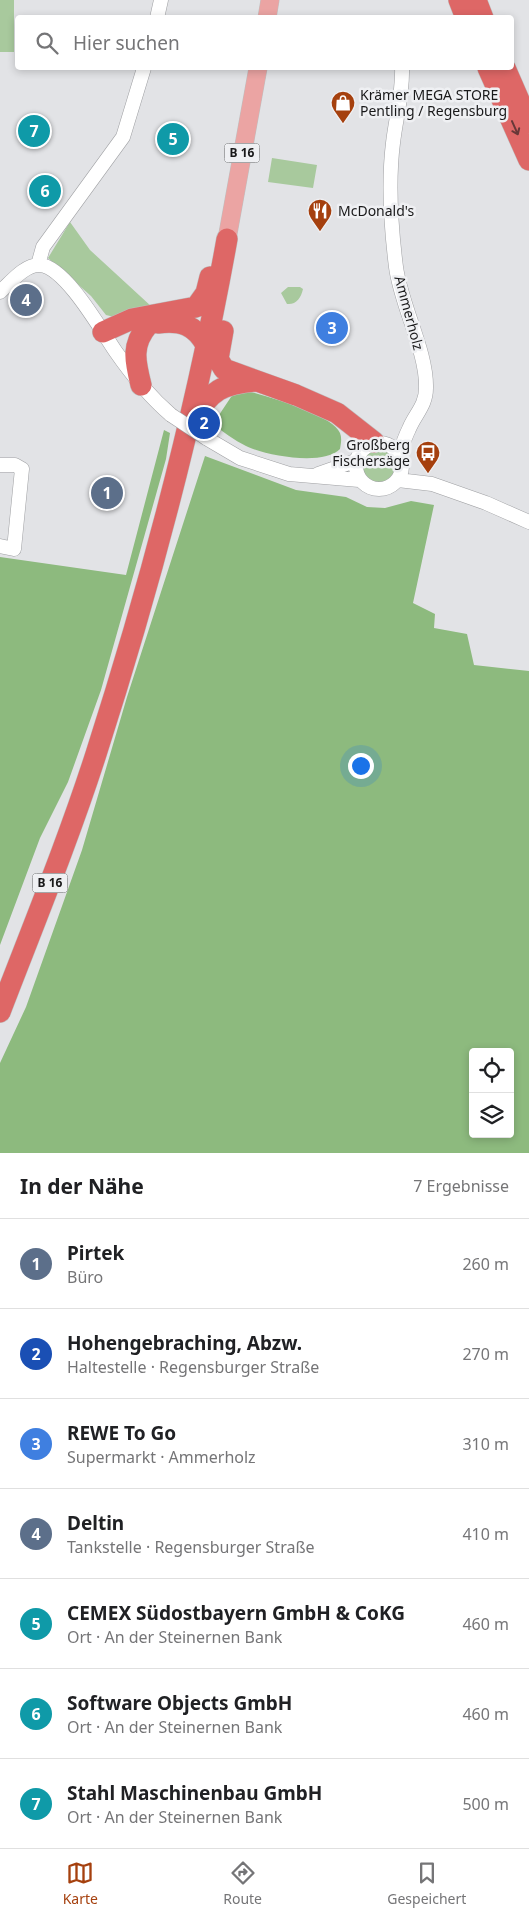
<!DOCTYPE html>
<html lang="de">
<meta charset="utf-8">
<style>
:root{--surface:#fff;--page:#f2f2f2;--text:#202124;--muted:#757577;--line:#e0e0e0;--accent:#a5400e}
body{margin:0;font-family:"Noto Sans",sans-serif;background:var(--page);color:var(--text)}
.controls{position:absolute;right:15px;bottom:15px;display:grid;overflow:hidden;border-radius:5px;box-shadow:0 2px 8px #0003}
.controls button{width:45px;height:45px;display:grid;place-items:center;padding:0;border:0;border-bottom:1px solid var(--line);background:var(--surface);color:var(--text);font:25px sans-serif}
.you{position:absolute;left:360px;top:765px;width:18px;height:18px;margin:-12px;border:4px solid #fff;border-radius:50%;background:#1a73e8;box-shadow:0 0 0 8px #1a73e833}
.badge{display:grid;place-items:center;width:32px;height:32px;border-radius:50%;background:var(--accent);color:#fff;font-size:16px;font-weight:700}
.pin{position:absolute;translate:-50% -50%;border:2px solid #fff;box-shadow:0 1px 5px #0006}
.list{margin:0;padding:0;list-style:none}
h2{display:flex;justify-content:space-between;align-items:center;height:65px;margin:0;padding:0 20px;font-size:21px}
h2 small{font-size:16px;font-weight:400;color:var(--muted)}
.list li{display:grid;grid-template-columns:32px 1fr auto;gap:15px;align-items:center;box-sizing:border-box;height:90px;padding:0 20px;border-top:1px solid var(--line)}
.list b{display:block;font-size:19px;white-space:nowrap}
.list p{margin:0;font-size:16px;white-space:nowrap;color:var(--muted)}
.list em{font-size:16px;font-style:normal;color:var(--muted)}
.icon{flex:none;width:28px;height:28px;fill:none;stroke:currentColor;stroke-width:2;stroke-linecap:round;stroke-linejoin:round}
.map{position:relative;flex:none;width:529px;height:1153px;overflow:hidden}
.search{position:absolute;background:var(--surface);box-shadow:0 2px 8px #0003;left:15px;right:15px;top:15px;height:55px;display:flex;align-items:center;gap:12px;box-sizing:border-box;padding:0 18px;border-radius:5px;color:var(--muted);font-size:19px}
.sheet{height:695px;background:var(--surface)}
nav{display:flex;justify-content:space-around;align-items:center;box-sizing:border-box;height:70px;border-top:1px solid var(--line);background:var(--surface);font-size:14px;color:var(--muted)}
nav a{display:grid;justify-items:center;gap:2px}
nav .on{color:var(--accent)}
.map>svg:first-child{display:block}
.green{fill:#a8c99d}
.forest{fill:#8dba7e;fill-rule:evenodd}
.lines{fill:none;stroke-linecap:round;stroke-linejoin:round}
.minor-casing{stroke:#9fa0a3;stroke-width:15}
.major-casing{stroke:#bfbfbf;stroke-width:19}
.highway-casing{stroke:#bfbfbf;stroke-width:22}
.minor{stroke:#fff;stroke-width:14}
.major{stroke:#eba4a3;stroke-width:18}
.highway{stroke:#de6766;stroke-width:21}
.minor-bridge-casing{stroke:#9fa0a3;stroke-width:15;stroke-linecap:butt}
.minor-bridge{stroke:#fff;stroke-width:14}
.oneway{stroke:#683838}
.labels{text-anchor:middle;stroke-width:5;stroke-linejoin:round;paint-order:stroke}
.shield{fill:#eff0f3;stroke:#595a5b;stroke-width:1}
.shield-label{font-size:12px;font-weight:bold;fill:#19191a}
.poi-label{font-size:14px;fill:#19191a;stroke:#eff0f3;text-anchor:start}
.street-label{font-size:14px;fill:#19191a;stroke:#eff0f3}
</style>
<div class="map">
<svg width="529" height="1153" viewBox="0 0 529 1153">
<rect width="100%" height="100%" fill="#e2e3e6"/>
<!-- green -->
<path class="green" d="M0 0H14V52H0Z
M272 158 317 165 313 188 268 182Z
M70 222 90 250 152 307 114 317 106 315 91 296 48 258Z
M288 287H300L303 289C301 298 296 305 287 304L281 293Z
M361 465a18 18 0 1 1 36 0a18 18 0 1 1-36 0Z"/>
<!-- forest -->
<path class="forest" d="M237 388C258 394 332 413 340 433 342 438 341 443 340 449 324 466 266 456 246 446 234 440 223 432 213 424Z
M164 430 170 433 166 459 101 690 68 782 40 838 0 945V557L126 575Z
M205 456 296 490 346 497 367 507 385 508 411 501 434 505 413 603 435 614 434 628 467 634 474 665 529 671V1153H0V1063L26 1007 82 850 127 697ZM473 1052H510V1134H473Z"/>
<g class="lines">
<defs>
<path id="minor" d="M157 18 161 0
M38 265 43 247 123 137 144 68
M0 292C10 283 25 264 40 265 66 267 102 332 116 352 132 375 150 397 171 415
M206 438 240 458 289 474 359 480
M356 466a23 23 0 1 1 46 0a23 23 0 1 1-46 0Z
M399 454C402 446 405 437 409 429 415 414 426 406 426 388 427 351 401 306 396 267 391 227 388 183 393 143 396 117 403 93 402 68
M0 465H15L22 469 14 549 0 546
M318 474 355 461
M398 480 432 484 486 503 529 522"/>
<path id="major" d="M267 18 270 0
M227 239 258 68"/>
<path id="highway" d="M459 0 466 18
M476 0 483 18
M488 68 529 160
M505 68 529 123
M158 323C181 320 195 325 206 345
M223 331 218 359 224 369 296 395 337 413 374 442
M103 332 132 319 196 307 206 293 210 277
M141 385C135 361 131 345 148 325
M194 419C210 390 223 384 255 381
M0 1012C33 926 68 841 96 754 150 586 196 413 227 239"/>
</defs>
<!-- minor casing -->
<use href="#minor" class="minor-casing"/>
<!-- major casing -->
<use href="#major" class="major-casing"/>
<!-- highway casing -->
<use href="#highway" class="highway-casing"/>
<!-- minor -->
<use href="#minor" class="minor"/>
<!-- major -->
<use href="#major" class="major"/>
<!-- highway -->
<use href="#highway" class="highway"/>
<defs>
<path id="minor-bridge" d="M171 415 206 438"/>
</defs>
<!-- minor-bridge casing -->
<use href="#minor-bridge" class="minor-bridge-casing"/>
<!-- minor-bridge -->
<use href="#minor-bridge" class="minor-bridge"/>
</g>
<!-- one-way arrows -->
<defs><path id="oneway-shaft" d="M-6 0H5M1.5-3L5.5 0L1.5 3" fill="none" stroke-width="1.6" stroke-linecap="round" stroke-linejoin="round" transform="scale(1.25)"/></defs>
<use class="oneway" href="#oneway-shaft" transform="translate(515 128) rotate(66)"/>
<!-- icons -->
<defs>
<symbol id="shop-pin" viewBox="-11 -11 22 30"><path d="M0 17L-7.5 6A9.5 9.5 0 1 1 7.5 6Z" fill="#a5400e" stroke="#eff0f3"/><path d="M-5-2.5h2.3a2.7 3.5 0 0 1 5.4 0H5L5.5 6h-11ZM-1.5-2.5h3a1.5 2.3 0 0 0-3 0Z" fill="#fff"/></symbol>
<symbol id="restaurant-pin" viewBox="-11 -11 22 30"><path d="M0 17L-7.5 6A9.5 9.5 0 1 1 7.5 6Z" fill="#a5400e" stroke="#eff0f3"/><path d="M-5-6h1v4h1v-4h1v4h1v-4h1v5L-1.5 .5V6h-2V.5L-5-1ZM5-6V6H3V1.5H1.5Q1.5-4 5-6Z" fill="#fff"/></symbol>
<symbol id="bus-pin" viewBox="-11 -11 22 30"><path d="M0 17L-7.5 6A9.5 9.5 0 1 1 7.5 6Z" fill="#a5400e" stroke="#eff0f3"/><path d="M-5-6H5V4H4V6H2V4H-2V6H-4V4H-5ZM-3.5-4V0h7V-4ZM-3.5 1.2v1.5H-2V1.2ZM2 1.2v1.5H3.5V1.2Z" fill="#fff"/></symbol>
</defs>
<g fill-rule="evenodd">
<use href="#shop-pin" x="329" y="89" width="28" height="38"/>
<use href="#restaurant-pin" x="306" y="197" width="28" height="38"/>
<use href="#bus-pin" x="414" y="439" width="28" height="38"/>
</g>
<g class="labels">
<!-- shield labels -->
<g class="shield">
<rect x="224.5" y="143.5" width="35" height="19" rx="4"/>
<rect x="32.5" y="873.5" width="35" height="19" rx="4"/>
</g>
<g class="shield-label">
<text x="242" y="157">B 16</text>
<text x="50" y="887">B 16</text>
</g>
<!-- poi labels -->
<g class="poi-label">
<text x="360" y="100">Krämer MEGA STORE<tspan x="360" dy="16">Pentling / Regensburg</tspan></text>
<text x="338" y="216">McDonald's</text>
<text x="410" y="450" text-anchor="end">Großberg<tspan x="410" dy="16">Fischersäge</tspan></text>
</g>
<!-- street labels -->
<g class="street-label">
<text transform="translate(409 313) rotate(75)" y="5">Ammerholz</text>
</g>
</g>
</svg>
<div class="controls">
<button><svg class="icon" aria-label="locate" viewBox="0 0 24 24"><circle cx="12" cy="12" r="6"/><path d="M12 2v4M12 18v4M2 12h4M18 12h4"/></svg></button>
<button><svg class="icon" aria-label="layers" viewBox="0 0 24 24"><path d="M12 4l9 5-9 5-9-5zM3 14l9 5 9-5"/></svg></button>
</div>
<div class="you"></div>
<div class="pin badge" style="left:107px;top:493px;background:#5c6f8a">1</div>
<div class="pin badge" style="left:204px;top:423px;background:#1a4fb4">2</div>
<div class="pin badge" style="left:332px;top:328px;background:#3f7fe0">3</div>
<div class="pin badge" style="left:26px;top:300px;background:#5c6f8a">4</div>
<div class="pin badge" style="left:173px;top:139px;background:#0f9aa8">5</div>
<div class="pin badge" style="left:45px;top:191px;background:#0f9aa8">6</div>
<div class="pin badge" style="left:34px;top:131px;background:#0f9aa8">7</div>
<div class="search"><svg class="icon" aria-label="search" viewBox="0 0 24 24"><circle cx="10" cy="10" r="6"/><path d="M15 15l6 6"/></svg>Hier suchen</div>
</div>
<section class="sheet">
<h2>In der Nähe<small>7 Ergebnisse</small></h2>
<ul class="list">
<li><span class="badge" style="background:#5c6f8a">1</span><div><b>Pirtek</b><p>Büro</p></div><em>260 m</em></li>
<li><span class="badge" style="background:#1a4fb4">2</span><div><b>Hohengebraching, Abzw.</b><p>Haltestelle · Regensburger Straße</p></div><em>270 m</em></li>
<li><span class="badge" style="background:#3f7fe0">3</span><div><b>REWE To Go</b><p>Supermarkt · Ammerholz</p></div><em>310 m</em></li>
<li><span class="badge" style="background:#5c6f8a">4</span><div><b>Deltin</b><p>Tankstelle · Regensburger Straße</p></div><em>410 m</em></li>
<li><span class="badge" style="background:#0f9aa8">5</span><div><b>CEMEX Südostbayern GmbH &amp; CoKG</b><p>Ort · An der Steinernen Bank</p></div><em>460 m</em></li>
<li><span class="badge" style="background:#0f9aa8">6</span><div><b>Software Objects GmbH</b><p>Ort · An der Steinernen Bank</p></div><em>460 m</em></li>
<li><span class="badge" style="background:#0f9aa8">7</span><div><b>Stahl Maschinenbau GmbH</b><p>Ort · An der Steinernen Bank</p></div><em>500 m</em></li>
</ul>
</section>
<nav>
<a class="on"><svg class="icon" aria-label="map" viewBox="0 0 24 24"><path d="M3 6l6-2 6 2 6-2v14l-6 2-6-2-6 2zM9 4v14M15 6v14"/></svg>Karte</a>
<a><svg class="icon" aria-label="directions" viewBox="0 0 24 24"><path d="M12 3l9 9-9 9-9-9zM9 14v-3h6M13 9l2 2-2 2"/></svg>Route</a>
<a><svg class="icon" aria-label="saved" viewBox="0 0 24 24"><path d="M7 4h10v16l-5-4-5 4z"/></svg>Gespeichert</a>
</nav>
